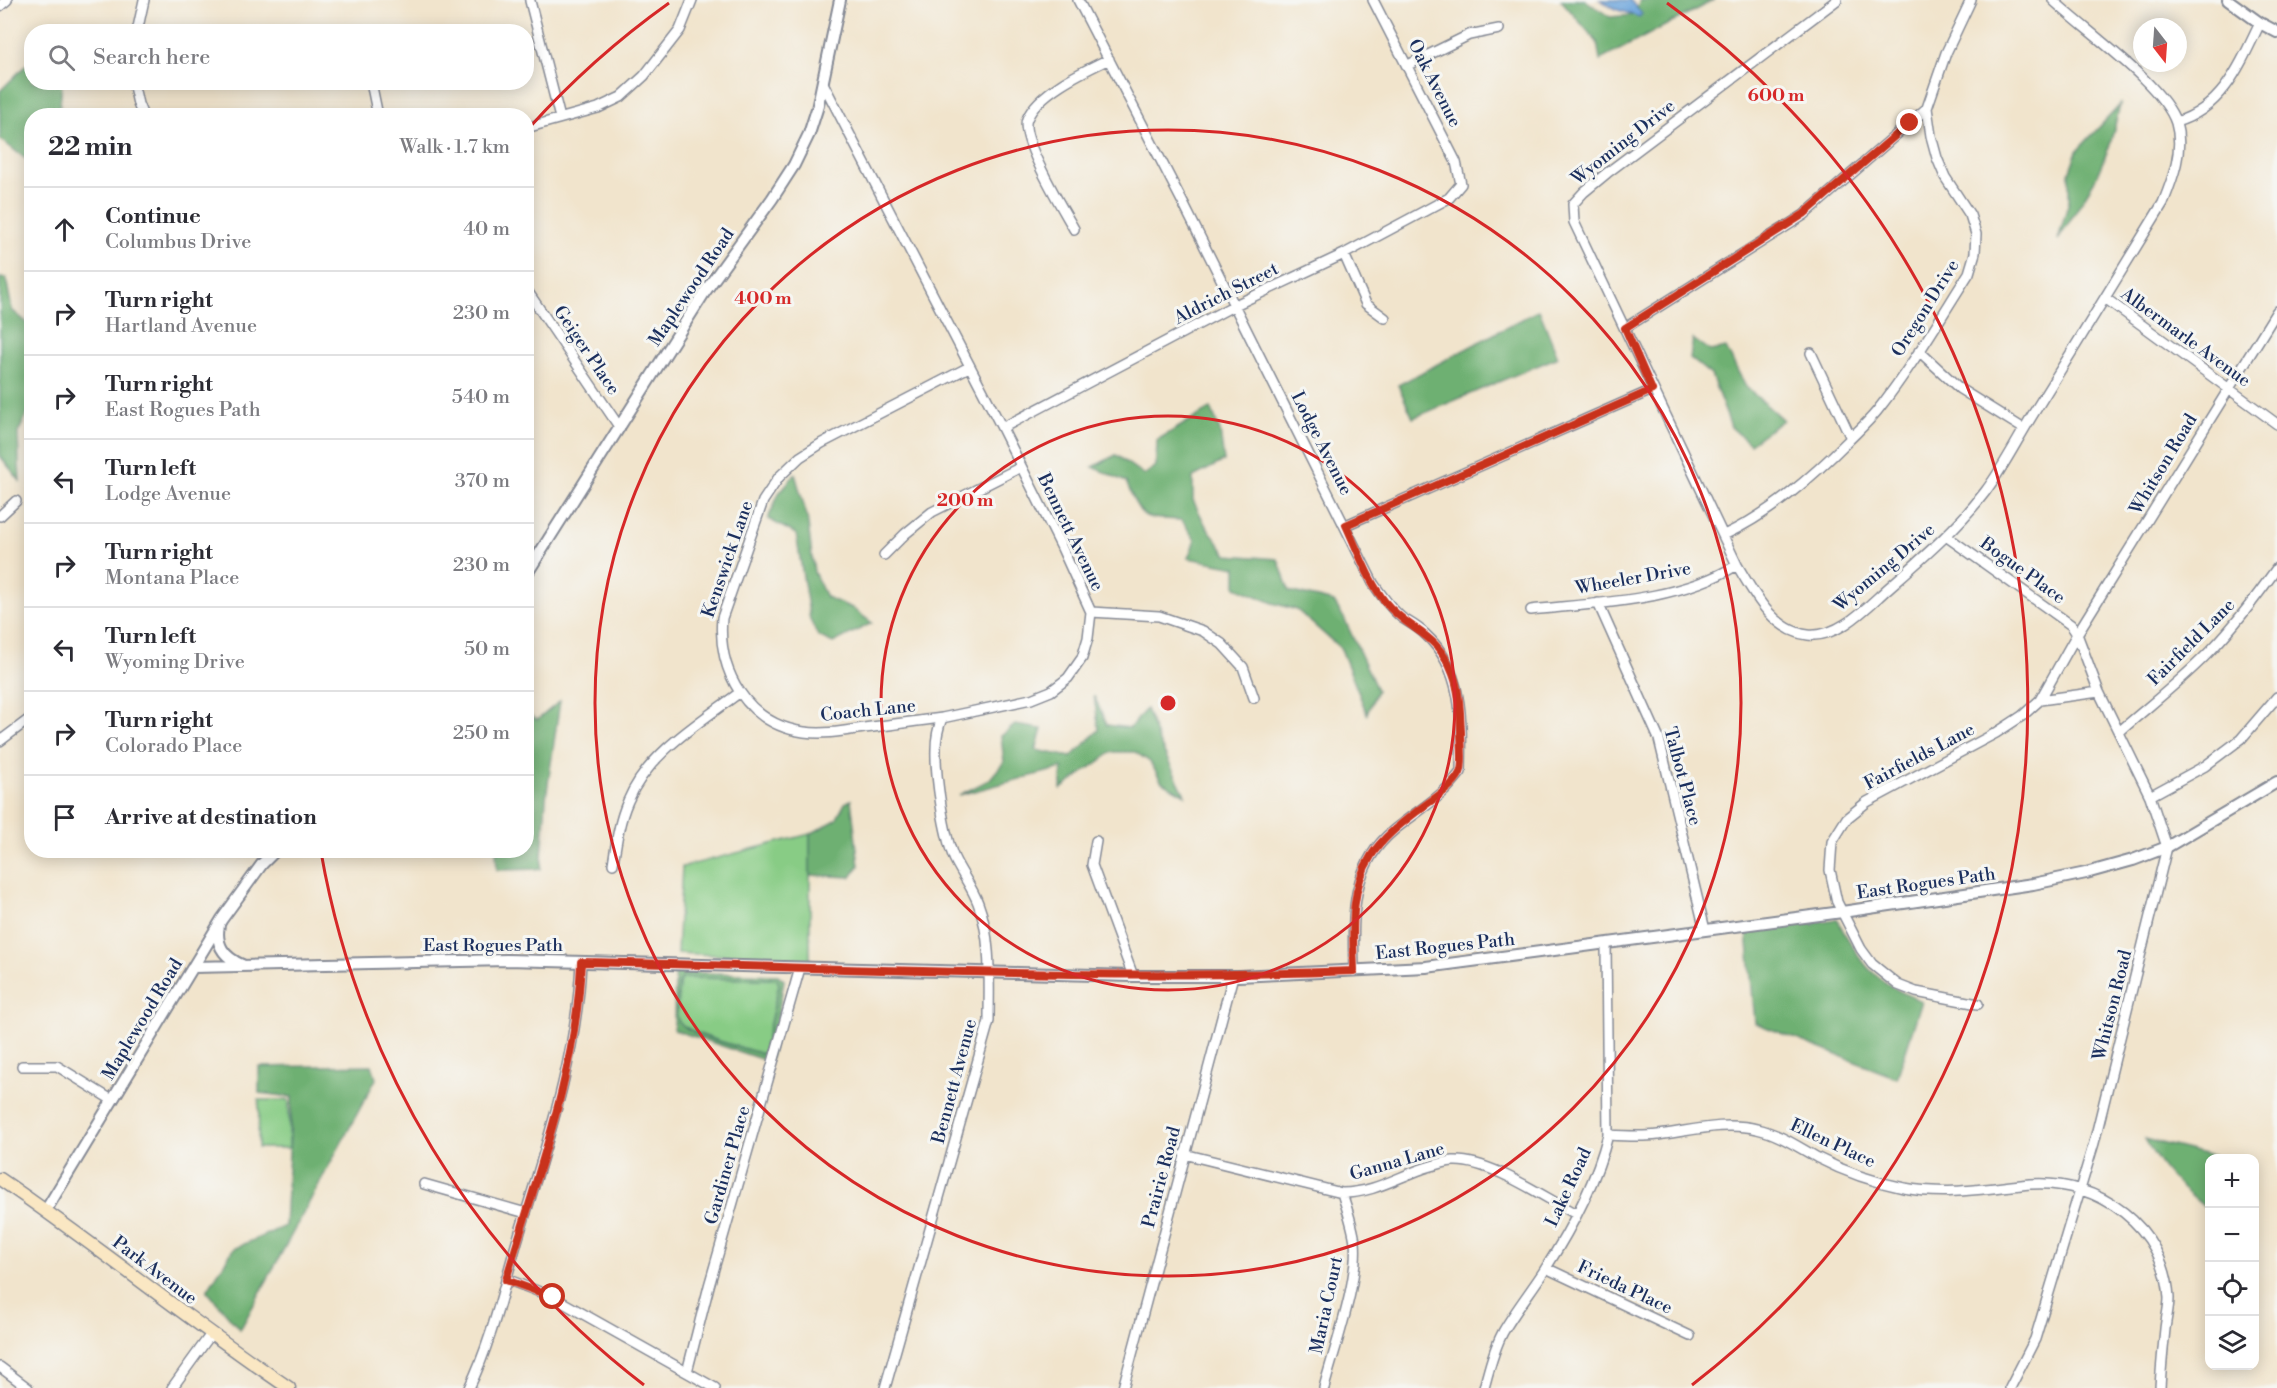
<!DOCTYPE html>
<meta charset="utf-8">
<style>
:root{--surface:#fff;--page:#f7f7f7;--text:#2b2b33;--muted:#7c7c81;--line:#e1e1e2}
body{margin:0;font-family:"Libre Bodoni",serif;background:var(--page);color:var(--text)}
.controls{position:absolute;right:18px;bottom:18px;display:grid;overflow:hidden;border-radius:12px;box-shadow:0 3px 15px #0003}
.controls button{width:54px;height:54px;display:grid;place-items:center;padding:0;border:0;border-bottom:2px solid var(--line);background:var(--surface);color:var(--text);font:30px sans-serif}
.compass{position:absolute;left:2133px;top:18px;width:54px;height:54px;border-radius:50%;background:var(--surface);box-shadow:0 3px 15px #0003;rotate:163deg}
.stop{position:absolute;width:18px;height:18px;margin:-14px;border:4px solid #c8321e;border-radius:50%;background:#fff}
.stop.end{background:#c8321e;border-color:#fff;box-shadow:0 2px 6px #0008}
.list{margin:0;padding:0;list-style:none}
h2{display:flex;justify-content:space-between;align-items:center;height:78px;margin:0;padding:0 24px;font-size:26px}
h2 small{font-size:20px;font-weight:400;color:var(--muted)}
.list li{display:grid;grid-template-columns:39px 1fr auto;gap:18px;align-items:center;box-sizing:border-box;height:84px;padding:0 24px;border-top:2px solid var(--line)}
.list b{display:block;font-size:22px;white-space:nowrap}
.list p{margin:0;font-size:20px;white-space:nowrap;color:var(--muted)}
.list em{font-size:20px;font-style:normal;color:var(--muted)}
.icon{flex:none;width:33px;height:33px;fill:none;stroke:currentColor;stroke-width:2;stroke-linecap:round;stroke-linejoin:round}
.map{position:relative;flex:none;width:2277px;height:1388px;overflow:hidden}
.search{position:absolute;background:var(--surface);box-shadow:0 3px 15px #0003;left:24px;top:24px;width:510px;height:66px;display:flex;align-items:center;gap:15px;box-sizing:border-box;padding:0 21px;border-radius:24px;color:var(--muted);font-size:22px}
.panel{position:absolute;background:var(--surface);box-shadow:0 3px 15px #0003;left:24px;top:108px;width:510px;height:750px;border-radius:24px}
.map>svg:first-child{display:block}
.green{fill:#88cc85;stroke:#527e72;stroke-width:1.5}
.forest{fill:#6eb072;stroke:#447068;stroke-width:1.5;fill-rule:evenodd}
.water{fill:#6da5dc;stroke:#446a9d;stroke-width:1.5}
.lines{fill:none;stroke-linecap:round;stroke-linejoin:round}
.minor-casing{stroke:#868a95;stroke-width:12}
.tertiary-casing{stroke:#868a95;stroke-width:14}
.secondary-casing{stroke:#868a95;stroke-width:15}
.minor{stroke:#fff;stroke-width:9}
.tertiary{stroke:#fff;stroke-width:10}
.secondary{stroke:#fae7c3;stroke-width:12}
.route{stroke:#c8321e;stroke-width:8}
.ring{fill:none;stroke:#d62828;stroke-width:3}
.labels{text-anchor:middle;stroke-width:6;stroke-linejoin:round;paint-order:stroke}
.street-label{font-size:18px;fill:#1b2f5e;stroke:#f6f6f2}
.centre{fill:#d62828;stroke:#f6f6f2;stroke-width:3}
.ring-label{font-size:18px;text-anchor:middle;font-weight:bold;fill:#d62828;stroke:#f6f6f2;stroke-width:6;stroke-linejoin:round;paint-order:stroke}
</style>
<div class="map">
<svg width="2277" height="1388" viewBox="0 0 2277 1388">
<rect width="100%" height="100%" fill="#f6f6f2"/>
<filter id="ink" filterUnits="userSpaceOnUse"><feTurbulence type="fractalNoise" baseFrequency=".0167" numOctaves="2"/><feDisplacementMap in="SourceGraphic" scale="12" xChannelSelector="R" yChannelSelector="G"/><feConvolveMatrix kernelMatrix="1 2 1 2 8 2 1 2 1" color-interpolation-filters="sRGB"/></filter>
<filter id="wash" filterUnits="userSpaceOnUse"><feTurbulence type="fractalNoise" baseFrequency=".008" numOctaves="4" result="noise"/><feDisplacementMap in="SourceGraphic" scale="24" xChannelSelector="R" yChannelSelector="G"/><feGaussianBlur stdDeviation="1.35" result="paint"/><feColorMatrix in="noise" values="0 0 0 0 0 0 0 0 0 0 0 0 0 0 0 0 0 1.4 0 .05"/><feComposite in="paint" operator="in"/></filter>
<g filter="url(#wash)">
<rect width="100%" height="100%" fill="#f1e4cc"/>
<!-- green -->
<path class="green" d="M810 834V960L677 953 682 867Z
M683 978 777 979 779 984 763 1054C748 1049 682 1033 678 1020 675 1012 679 991 679 982Z
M259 1100H289V1148H258Z"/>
<!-- forest -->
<path class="forest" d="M1561 0H1585L1610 17 1634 15 1640 0H1714L1600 60 1597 42Z
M31 60 32 82 62 83 59 115 32 116 31 163 0 139V91Z
M2120 105 2110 145 2094 182 2058 240 2069 201V173L2077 151Z
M0 278H6L12 310 31 326V406L18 433 20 481 0 456Z
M1539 310 1558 357 1413 418 1398 385Z
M1693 339 1710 351 1726 348 1746 387 1783 420 1750 444 1731 427 1711 375 1690 358Z
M1211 408 1220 431 1224 461 1193 477V500L1205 524 1227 555 1278 559 1289 591 1334 602 1344 618 1377 690 1367 714 1341 649 1297 610 1273 603 1236 587V567L1188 558 1195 540 1182 520C1139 517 1144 523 1126 482L1093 467 1116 455 1144 475 1156 466 1157 440Z
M795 474 807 516 814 572 826 597 852 608 872 623 833 643 818 636 810 620 796 534 768 519 779 493Z
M1094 696 1107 725 1130 728 1146 709 1158 740 1185 795 1162 782 1150 762 1135 752H1112L1061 789 1062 768 959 795 989 780 1004 762 1001 736 1015 725 1042 729 1036 750 1071 757 1099 730Z
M560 701 546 798 541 869 497 870 496 851 526 850 527 713 537 720Z
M851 800 859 866 851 877 810 875V834L836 820 845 803Z
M1837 919C1860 963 1874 983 1922 1001L1897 1078 1755 1023 1747 931Z
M675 972 778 975 784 980 770 1062 674 1030ZM683 978 777 979 779 985 763 1054C747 1049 682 1034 678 1020 675 1012 679 991 679 982Z
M372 1065 376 1079 240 1330 207 1291 233 1249 285 1226 292 1097 259 1093V1067Z
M2145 1139 2221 1158H2210L2209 1213C2203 1204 2197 1201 2189 1194 2170 1179 2156 1160 2145 1139Z"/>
<!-- water -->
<path class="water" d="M1600 0H1630L1642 14 1639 17 1618 10Z"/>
</g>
<g filter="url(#ink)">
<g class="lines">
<defs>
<path id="minor" d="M1078 0 1184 205 1373 583C1382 596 1390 608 1402 618 1410 623 1418 627 1425 634 1464 669 1462 723 1461 772 1455 779 1449 787 1442 793 1427 806 1410 817 1394 830 1349 867 1353 918 1354 971
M1837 0 1607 173 1584 192 1573 204 1574 222 1737 565C1753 592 1773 631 1808 635 1838 638 1865 609 1885 591 1920 560 1956 530 1985 492 2004 467 2018 438 2035 411 2078 342 2120 273 2163 203 2173 178 2184 150 2176 123 2164 85 2083 29 2053 0
M530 1 560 118
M0 6 7 0
M137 32 144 0
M1408 65 1469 35 1499 29
M133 82 138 104 143 116
M371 82 378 116
M823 83 1002 428 1061 546 1091 612 1088 638 1082 658 1068 678 1051 691 1031 699 942 718C938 728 936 738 936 749 935 775 944 835 954 858 961 873 972 887 978 903 992 939 989 983 989 1021L885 1388
M2176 122C2223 108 2240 65 2260 23
M526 128 598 108 621 97 644 76 680 30 692 0
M1074 229C1063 209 1019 138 1027 119 1038 92 1084 71 1109 59
M1344 254 1366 304 1385 318
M526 289 620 428
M2105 298 2277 424
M1625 328 1804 215 1927 108
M1919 351 1960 389 2024 429
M1811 353 1851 438
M1002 428 1233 306 1344 254 1449 198 1461 184 1456 162 1373 0
M0 516 16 501
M1346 525 1652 390
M1724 535C1771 513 1812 477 1848 441 1858 431 1868 422 1877 411 1911 368 1939 320 1969 273L1975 253 1976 234 1970 215 1945 177 1937 158 1931 136 1927 108 1946 53 1971 0
M1946 536 2071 625 2077 634 2040 700
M884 555 905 534 932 512 1021 467
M1598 603 1659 739 1705 930
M1531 610C1598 603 1679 601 1737 565
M1091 612 1159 616 1203 631 1222 644 1243 667 1254 698
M942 718C916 721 890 725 864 728 844 731 824 735 804 732 747 724 717 671 722 618L763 501 779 477 800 457 822 443 969 367
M2119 732C2151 704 2184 679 2213 648 2237 623 2257 596 2277 568
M0 741 32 717
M2150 796 2205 766 2241 739 2277 697
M1096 841 1092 865 1133 976
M613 864C616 844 619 821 628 801 648 753 699 723 739 693
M1978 1004 1916 992 1898 985 1872 964 1861 949 1837 902 1830 870 1832 842 1847 818 1867 802 1996 733 2022 716 2040 700 2099 692
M22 1066H57L112 1100
M1608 1135C1625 1136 1641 1137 1658 1135 1690 1131 1725 1121 1757 1129 1780 1134 1798 1147 1818 1158 1845 1172 1874 1182 1904 1188 1947 1196 1987 1188 2030 1184 2099 1179 2165 1227 2169 1298 2169 1308 2166 1319 2165 1329 2163 1349 2161 1368 2160 1388
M1184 1154 1342 1193C1372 1193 1394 1179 1422 1169 1432 1166 1442 1162 1453 1161 1490 1159 1543 1197 1576 1214
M424 1184 526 1213
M1546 1268 1690 1336
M506 1279 553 1297 715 1388
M0 1367 28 1388
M687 1372 709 1286 800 968
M172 1388 211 1334
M469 1388C491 1343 502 1293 516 1245 544 1152 577 1060 581 962
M1123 1388 1233 976
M1324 1388C1334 1349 1359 1281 1355 1242 1353 1226 1347 1209 1342 1193
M1484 1388C1489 1369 1494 1349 1503 1332 1515 1311 1531 1291 1544 1271 1571 1229 1596 1183 1608 1135L1606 944
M2010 1388 2035 1339 2094 1143 2167 847 2150 796 2099 692 2077 634 2277 311"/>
<path id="tertiary" d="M2228 0 2260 23 2277 32
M526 575 704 293 772 199 794 165 809 134 817 109 840 0
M219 925C215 945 224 957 242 965
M193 967 507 960 1133 976H1239L1426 967 1842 912 2033 884 2086 873 2133 860 2167 847 2277 782
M46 1210 222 919 262 864 276 850"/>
<path id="secondary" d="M0 1179C98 1246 190 1321 289 1388"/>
</defs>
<!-- minor casing -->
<use href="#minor" class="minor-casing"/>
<!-- tertiary casing -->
<use href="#tertiary" class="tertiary-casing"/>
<!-- secondary casing -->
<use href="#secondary" class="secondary-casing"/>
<!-- minor -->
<use href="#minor" class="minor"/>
<!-- tertiary -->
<use href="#tertiary" class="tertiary"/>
<!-- secondary -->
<use href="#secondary" class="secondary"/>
</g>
</g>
<g class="lines" filter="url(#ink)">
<!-- route -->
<path class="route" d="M553 1297 506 1280C537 1175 577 1071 581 962 839 967 1096 981 1354 971 1353 933 1349 890 1371 856 1383 837 1402 823 1420 809 1433 799 1452 788 1460 773 1464 765 1461 741 1461 732 1460 713 1460 692 1453 674 1437 631 1409 632 1385 602 1368 580 1358 551 1346 525L1652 390 1625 328 1804 214 1910 123"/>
</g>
<!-- distance rings -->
<g class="ring">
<circle cx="1168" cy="703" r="287"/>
<circle cx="1168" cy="703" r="573"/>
<path d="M644 1385A860 860 0 0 1 321 852M529 128A860 860 0 0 1 669 3M1667 3A860 860 0 0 1 1692 1385"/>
</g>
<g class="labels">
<!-- street labels -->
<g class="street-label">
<text transform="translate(1435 83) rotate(63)" y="6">Oak Avenue</text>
<text transform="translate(1623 142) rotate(-38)" y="6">Wyoming Drive</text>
<text transform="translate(691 287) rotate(-56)" y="6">Maplewood Road</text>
<text transform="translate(1226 293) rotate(-27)" y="6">Aldrich Street</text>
<text transform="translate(1925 308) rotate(-58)" y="6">Oregon Drive</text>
<text transform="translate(2186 337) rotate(36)" y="6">Albermarle Avenue</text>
<text transform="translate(587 350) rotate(56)" y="6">Geiger Place</text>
<text transform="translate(1322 443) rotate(63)" y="6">Lodge Avenue</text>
<text transform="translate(2163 464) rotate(-59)" y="6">Whitson Road</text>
<text transform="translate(1071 532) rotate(64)" y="6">Bennett Avenue</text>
<text transform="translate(727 559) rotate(-71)" y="6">Kenswick Lane</text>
<text transform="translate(1884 567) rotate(-40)" y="6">Wyoming Drive</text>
<text transform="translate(2023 570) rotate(36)" y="6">Bogue Place</text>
<text transform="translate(1633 578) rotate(-10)" y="6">Wheeler Drive</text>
<text transform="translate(2191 642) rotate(-45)" y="6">Fairfield Lane</text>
<text transform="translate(868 710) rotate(-6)" y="6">Coach Lane</text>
<text transform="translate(1919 756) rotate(-28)" y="6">Fairfields Lane</text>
<text transform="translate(1683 776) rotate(75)" y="6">Talbot Place</text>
<text transform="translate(1926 883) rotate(-8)" y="6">East Rogues Path</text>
<text x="493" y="951">East Rogues Path</text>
<text transform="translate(1445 946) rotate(-6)" y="6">East Rogues Path</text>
<text transform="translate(2112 1005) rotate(-76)" y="6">Whitson Road</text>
<text transform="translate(142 1019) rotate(-59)" y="6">Maplewood Road</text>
<text transform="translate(954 1081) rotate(-75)" y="6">Bennett Avenue</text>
<text transform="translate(1833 1143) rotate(25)" y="6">Ellen Place</text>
<text transform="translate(1397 1161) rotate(-16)" y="6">Ganna Lane</text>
<text transform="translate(727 1165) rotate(-74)" y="6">Gardiner Place</text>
<text transform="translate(1161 1177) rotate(-75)" y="6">Prairie Road</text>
<text transform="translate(1568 1187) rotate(-65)" y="6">Lake Road</text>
<text transform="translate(155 1270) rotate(37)" y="6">Park Avenue</text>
<text transform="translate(1625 1287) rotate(25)" y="6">Frieda Place</text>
<text transform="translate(1326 1305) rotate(-78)" y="6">Maria Court</text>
</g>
</g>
<circle cx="1168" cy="703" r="9" class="centre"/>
<g class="ring-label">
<text x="1776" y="101">600 m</text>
<text x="763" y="304">400 m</text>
<text x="965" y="506">200 m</text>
</g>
</svg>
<div class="controls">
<button>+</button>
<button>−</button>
<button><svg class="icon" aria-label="locate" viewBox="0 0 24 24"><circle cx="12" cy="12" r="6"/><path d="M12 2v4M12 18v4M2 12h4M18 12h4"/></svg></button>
<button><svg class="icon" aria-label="layers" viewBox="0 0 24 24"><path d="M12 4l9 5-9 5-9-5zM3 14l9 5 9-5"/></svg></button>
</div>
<svg class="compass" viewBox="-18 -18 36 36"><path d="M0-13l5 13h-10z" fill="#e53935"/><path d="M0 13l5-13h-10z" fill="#7c7c81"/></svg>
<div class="stop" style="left:553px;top:1297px"></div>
<div class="stop end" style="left:1910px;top:123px"></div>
<div class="search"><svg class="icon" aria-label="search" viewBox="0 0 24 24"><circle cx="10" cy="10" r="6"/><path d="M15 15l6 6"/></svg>Search here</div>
<section class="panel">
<h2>22 min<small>Walk · 1.7 km</small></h2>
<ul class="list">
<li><svg class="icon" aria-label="ahead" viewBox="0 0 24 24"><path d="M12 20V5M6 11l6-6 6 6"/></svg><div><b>Continue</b><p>Columbus Drive</p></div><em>40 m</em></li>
<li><svg class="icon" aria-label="right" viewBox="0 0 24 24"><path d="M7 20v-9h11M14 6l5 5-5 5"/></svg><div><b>Turn right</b><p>Hartland Avenue</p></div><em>230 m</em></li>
<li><svg class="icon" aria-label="right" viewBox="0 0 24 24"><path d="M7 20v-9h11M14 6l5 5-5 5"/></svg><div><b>Turn right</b><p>East Rogues Path</p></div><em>540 m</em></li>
<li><svg class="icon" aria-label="left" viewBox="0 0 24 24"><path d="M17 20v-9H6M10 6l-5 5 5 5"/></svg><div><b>Turn left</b><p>Lodge Avenue</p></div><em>370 m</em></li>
<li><svg class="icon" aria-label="right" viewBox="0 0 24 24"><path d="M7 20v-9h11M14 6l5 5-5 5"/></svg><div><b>Turn right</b><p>Montana Place</p></div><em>230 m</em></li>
<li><svg class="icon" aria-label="left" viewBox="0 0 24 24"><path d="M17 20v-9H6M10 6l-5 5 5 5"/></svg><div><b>Turn left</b><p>Wyoming Drive</p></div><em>50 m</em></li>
<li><svg class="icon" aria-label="right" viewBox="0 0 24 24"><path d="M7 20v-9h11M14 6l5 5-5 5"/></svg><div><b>Turn right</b><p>Colorado Place</p></div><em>250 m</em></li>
<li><svg class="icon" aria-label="arrive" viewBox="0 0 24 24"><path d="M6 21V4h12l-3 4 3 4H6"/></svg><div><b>Arrive at destination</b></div></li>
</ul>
</section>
</div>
